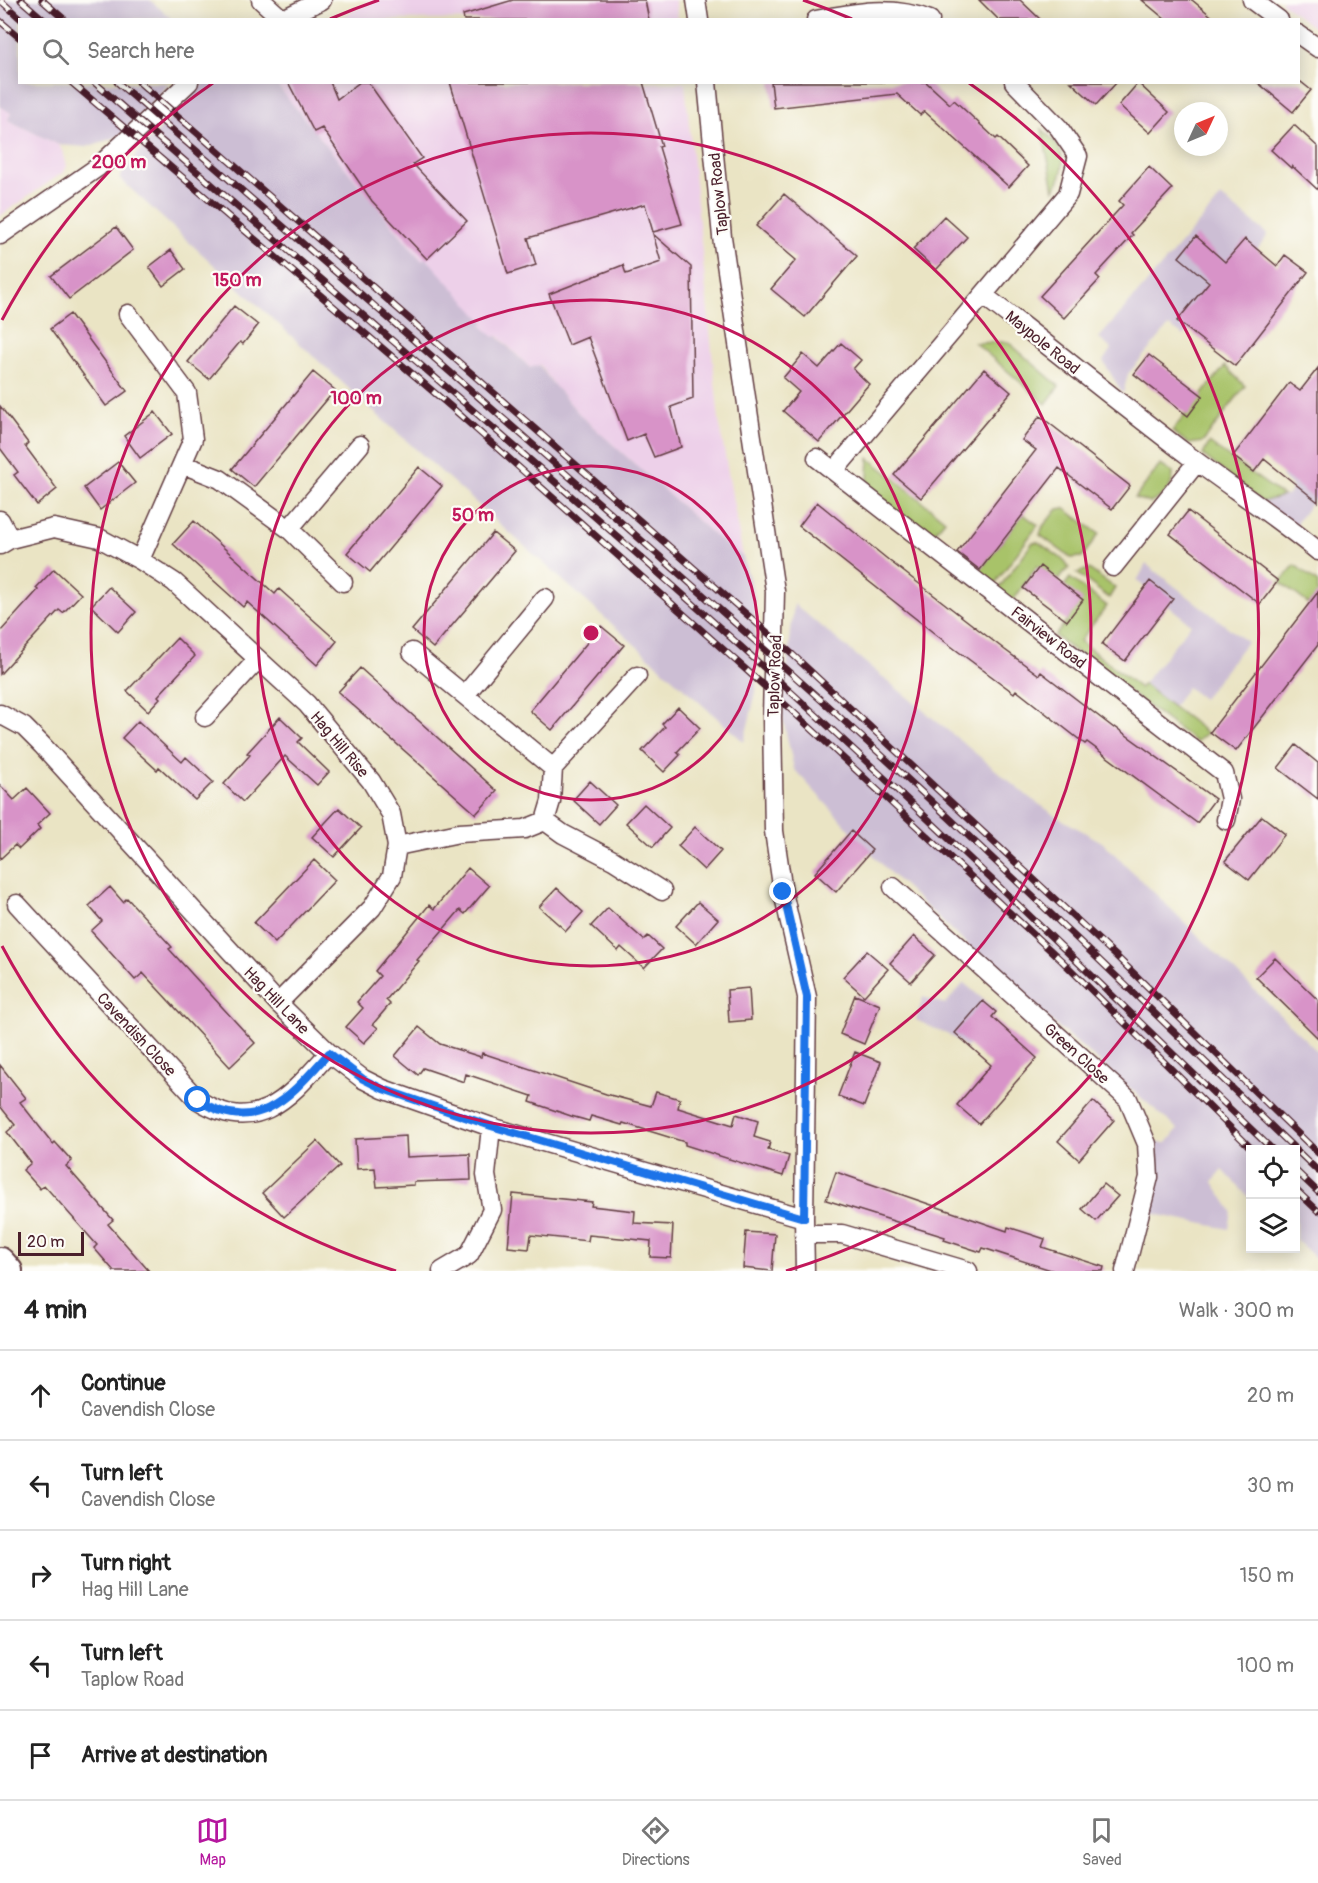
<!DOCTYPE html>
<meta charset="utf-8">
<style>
:root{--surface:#fff;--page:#f6f6f6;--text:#222;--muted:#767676;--line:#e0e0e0;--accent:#b5179e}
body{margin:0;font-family:Pangolin,sans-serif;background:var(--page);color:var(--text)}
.controls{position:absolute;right:18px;bottom:18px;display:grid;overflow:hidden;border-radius:0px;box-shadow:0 3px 15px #0003}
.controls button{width:54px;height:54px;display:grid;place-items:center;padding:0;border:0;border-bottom:2px solid var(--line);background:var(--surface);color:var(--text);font:30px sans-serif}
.compass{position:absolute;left:1174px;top:102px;width:54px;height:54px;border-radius:50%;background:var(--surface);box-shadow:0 3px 15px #0003;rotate:46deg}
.scale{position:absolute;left:18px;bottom:15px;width:66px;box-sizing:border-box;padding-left:6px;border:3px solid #4a1f2b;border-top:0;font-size:16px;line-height:21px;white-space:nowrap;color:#4a1f2b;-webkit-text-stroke:4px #fdfcf7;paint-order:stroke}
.stop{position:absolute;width:18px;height:18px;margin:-14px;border:4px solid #1a73e8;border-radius:50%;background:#fff}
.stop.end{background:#1a73e8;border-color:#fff;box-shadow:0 2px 6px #0008}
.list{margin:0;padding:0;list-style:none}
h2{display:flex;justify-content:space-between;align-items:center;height:78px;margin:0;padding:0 24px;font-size:26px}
h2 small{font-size:20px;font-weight:400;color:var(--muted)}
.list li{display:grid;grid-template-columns:39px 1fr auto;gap:18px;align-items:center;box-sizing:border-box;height:90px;padding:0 24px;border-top:2px solid var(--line)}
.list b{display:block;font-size:22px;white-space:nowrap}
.list p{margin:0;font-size:20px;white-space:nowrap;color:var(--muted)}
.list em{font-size:20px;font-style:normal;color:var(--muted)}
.icon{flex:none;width:33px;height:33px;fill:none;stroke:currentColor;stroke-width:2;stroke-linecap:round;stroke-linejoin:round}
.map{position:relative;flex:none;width:1318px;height:1271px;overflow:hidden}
.search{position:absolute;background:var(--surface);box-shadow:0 3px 15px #0003;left:18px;right:18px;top:18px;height:66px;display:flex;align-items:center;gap:15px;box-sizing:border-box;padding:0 21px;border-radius:0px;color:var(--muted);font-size:22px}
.sheet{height:528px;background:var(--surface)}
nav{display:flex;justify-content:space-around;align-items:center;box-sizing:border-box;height:84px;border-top:2px solid var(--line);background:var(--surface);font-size:16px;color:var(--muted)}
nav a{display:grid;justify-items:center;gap:3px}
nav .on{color:var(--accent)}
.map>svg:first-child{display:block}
.built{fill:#edd0e9}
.industrial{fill:#ccbed4}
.green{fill:#a8c369;stroke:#79714a;stroke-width:1.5}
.building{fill:#d893c8}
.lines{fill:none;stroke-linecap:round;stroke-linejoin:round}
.minor-casing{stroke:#623d42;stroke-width:21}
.primary-casing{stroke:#623d42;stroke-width:32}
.minor{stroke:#fff;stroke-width:18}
.primary{stroke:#fff;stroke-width:28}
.rail-casing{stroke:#4a1f2b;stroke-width:7}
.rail{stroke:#fdfcf7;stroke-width:4.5;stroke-dasharray:14;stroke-linecap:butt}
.route{stroke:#1a73e8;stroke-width:8}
.ring{fill:none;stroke:#c2185b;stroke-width:3}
.labels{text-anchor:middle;stroke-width:4.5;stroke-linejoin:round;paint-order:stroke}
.street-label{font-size:16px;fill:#4a1f2b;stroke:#fdfcf7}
.centre{fill:#c2185b;stroke:#fdfcf7;stroke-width:3}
.ring-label{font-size:18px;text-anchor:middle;font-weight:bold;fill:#c2185b;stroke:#fdfcf7;stroke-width:4.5;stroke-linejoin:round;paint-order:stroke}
</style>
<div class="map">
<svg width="1318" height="1271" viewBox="0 0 1318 1271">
<rect width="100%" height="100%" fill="#fdfcf7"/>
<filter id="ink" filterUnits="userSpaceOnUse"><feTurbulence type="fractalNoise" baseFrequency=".0167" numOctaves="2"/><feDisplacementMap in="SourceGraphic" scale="12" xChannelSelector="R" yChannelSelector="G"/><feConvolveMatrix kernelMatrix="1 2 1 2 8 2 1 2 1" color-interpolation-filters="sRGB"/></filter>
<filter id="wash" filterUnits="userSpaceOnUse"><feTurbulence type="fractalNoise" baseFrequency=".008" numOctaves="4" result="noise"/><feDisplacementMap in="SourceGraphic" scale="24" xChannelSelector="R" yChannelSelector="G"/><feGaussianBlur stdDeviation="1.35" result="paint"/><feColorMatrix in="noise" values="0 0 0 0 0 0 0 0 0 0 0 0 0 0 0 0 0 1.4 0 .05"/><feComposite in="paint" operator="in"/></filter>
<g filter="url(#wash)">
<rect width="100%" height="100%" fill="#eae4c4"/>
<!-- built -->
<path class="built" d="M372 0H675L678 19 338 20Z
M1283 0H1318V31L1281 2Z
M275 83H685L719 421 743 557 716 537 581 416 553 384 540 365 530 368 498 336 494 338 481 325 485 323 422 261Z
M0 106 11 113 8 120 59 145 63 152 67 166 64 172 0 216Z"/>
<!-- industrial -->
<path class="industrial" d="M0 0H150L172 19 20 20V82L170 83 120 136 86 147 59 145 8 120 11 113 0 106Z
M204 83H275L422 261 426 258 485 323 481 325 494 337 497 336 530 368 539 365 553 384 581 416 716 537 743 557 755 598 756 692 744 742 382 419 119 178 138 153Z
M1221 197 1268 234 1264 241 1184 336 1169 326 1128 374 1123 394 1103 361 1111 349 1099 338Z
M1318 428V494L1297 522 1298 529 1262 502 1288 495 1293 488 1281 477Z
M1146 564 1247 642 1203 699 1187 687 1173 707 1143 684 1191 624 1137 581Z
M794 604 1030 798 1061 819 1102 842 1318 1052V1260L1296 1240V1150H1250V1199L1223 1170 1213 1182 1232 1211 1229 1229 1144 1212 1158 1163 1156 1143H1167L1178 1129 1023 997 887 870 794 769 782 714Z
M964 983 997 1011 966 1048 953 1037 916 1020 923 997 945 1004Z"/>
<!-- green -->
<path class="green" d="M1042 129C1064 149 1070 163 1054 190Z
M1008 342 1059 386 1046 404 975 343Z
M1225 366 1245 386 1203 442 1189 444 1172 431Z
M1209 443 1283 496 1262 502 1203 455Z
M869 458 945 520 929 539 867 491Z
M1160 465 1173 472C1173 489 1164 496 1150 503L1135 498Z
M1064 508 1099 534 1082 557 1071 558 1040 535 1043 526 1058 509Z
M1023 514 1038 525 991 589 976 575Z
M1033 542H1038L1065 561 1069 568 1057 581 1037 566 1010 605 996 592Z
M1295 565 1318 583V611L1280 582Z
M1089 569 1115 588 1109 598 1077 573Z
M1070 578 1107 606 1080 641 1140 688 1143 684 1207 733 1196 742 1055 636 1082 600 1064 586Z"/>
<g id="blocks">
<!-- building -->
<path class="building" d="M513 0H645L649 20H464L463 15Z
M979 0H1020L1041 20H999Z
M1142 0H1192L1216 20H1166Z
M288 82H330L337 99 360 82H368L422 158 413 164 467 221 427 259 372 201 322 128 314 132Z
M450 82H643L662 146 659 147 682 224 653 232 645 204 528 238 536 265 508 274Z
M771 82H926L950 104 954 100 996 139 998 137 1028 166 1009 187 924 111 920 115 897 94 774 108Z
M1071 82H1117L1096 105Z
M1257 82H1301L1311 90 1293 112Z
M1138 83 1169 112 1150 133 1119 105Z
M1294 125 1318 147V190L1292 166 1291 168 1271 150Z
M1149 167 1172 189 1131 233 1133 235 1096 275 1100 279 1064 318 1040 296 1123 205 1119 201Z
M784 194 857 256 805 317 771 289 796 260 756 226Z
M944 216 967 237 936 270 913 249Z
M116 227 133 250 69 299 51 276Z
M653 234 691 267 693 399 671 407 681 447 654 457 644 434 627 441 588 337 569 345 549 294 623 265 626 274 661 262Z
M1196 236 1225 262 1245 239 1277 266 1285 255 1308 272 1235 366 1177 321 1209 282 1179 257Z
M171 250 185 269 163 286 149 267Z
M234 306 258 325 243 344 240 342 209 379 188 362Z
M70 314 127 391 106 406 50 329Z
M841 343 861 360 853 369 869 384 819 442 783 411 799 392 783 378 803 354 819 368Z
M1149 355 1203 396 1188 416 1134 374Z
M1318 368V502L1264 459 1254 472 1233 456 1289 383 1300 391Z
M984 369 1011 392 921 498 894 475Z
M313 372 335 390 254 487 232 469Z
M0 406 28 443 25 446 57 489 37 505 14 475 18 472 0 448Z
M155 412 172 434 140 458 124 436Z
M1040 416 1130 486 1112 509 1059 468 980 570 957 552 1036 450 1022 440Z
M118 462 135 483 100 510 84 488Z
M419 467 442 486 370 572 347 553Z
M817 502 891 562 1005 650 1039 675 1041 672 1114 728 1115 727 1215 799 1197 823 1087 742 1085 744 1016 690 1014 693 944 641 799 526Z
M1188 511 1278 581 1260 604 1170 534Z
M194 521 275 594 279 589 337 641 317 665 247 602 243 607 173 544Z
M493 533 515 551 433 648 412 630Z
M1040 566 1083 600 1067 621 1023 588Z
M54 569 81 594 63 613 59 610 0 674V632L38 590 36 588Z
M1150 581 1173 599 1125 661 1102 644Z
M109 587 136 612 118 632 91 606Z
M1318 592V645L1236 751 1210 732Z
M601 626 624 645 552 730 530 711Z
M177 638 195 656 158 696 160 698 148 711 127 691Z
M360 668 497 791 476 814 338 692Z
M678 707 700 728 677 752 680 755 664 772 642 751 665 727 662 724Z
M280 717 302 738 298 742 329 772 317 785 285 756 243 802 224 784 250 755 247 753Z
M138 721 182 762 186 757 213 782 195 800 159 767 157 770 122 738Z
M1296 745 1318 763V799L1278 768Z
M590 781 616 805 599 824 573 800Z
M0 785 14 800 27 788 50 813 37 825 40 829 19 849 15 845 0 859Z
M644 804 670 828 653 847 626 823Z
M339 808 361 828 334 857 312 837Z
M1262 816 1285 834 1249 880 1225 861Z
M695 827 721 851 704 870 678 846Z
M851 831 872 850 836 892 815 873Z
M314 860 335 880 275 943 254 923Z
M468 868 489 886 465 914 460 910 417 960 419 961 386 1000 390 1004 373 1024 378 1028 364 1043 346 1027 363 1008 357 1002 380 976 375 971 429 905 434 909Z
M110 887 123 902 127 898 172 947 169 949 255 1043 230 1067 143 973 135 980 91 931 102 921 89 906Z
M557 888 583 912 566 931 539 907Z
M698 902 718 919 696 944 676 926Z
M608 908 644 940 648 936 662 949 644 968 621 947 618 951 591 926Z
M914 936 935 955 911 982 890 963Z
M867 951 888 969 864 996 843 977Z
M1275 958 1318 1000V1038L1256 977Z
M749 988 751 1020 729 1022 727 990Z
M855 995 880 1005 864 1044 840 1034Z
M983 1001 996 1012 992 1017 1037 1058 979 1124 957 1105 991 1065 955 1033Z
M419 1027 440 1044 481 1057 482 1053 606 1094 651 1106 656 1092 680 1099 678 1108 733 1125 736 1114 758 1121 754 1137 770 1142 768 1150 789 1156 783 1176 685 1145V1142L623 1123 622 1125 591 1116 589 1121 571 1116 530 1102 532 1096 466 1074 464 1082 423 1068 418 1075 395 1056Z
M855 1052 881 1062 864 1106 838 1096Z
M0 1065 26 1098 20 1102 53 1144 55 1142 72 1161 66 1166 113 1220 108 1224 149 1271H114L94 1248 97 1245 44 1185 40 1189 23 1170 31 1163 7 1132 15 1125 0 1106Z
M1093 1101 1114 1120 1079 1160 1058 1141Z
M406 1136 407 1157 470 1154 471 1180 414 1182V1185L377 1187 375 1168 357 1169 355 1139Z
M317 1141 340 1166 284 1217 262 1193Z
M836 1172 1007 1231 1008 1227 1045 1239 1042 1247 1104 1267 1103 1271H1054L983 1248 981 1252 944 1240 945 1237 826 1200Z
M1103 1184 1118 1196 1096 1221 1082 1209Z
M513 1194 592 1202 591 1206 635 1211 634 1223 673 1225 671 1258 650 1257 651 1241 589 1235 588 1241 531 1235 529 1249 508 1247Z
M746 1232 775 1234 772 1271 743 1268Z"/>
</g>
</g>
<g filter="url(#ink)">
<use href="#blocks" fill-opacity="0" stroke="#623d42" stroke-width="1.5"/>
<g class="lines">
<defs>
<path id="minor" d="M261 0 282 19
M696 0 699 20
M1252 0 1279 20
M281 20 322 0
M816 20C855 12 892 5 930 20
M1298 34 1318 48
M707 82 722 237 775 591 772 717 774 831 783 892 807 997 804 1218 805 1271
M1014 82 1059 128 1078 156 1068 194 983 295C1052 348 1119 403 1189 456 1232 488 1276 517 1318 551
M0 235 98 167 189 82
M128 314 187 393 193 439 140 560
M817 458 1224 773 1230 799 1226 820
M182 464 220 479 289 529 343 582
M834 471 983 295
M0 520 10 539
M289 529 360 445
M0 545 10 539 54 528 99 538 140 560 174 582 307 704 371 781 391 814 397 846 392 876 372 908 278 1003
M1113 567 1197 462
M412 652 553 768
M465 695 545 598
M0 714 24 727 42 745 278 1003 329 1053 363 1079 383 1089 491 1127 804 1218
M205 717 258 659
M545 821 551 801 553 768 637 676
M397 846 459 833 525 829 545 821 563 834 613 860 662 891
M893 887 1128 1099 1147 1144 1149 1177 1125 1271
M17 904 198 1100C258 1138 291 1095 329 1053
M804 1234H842L968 1271
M442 1271 469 1255 492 1210 486 1175 491 1127"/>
<path id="primary" d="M0 1262 8 1271"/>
</defs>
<!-- minor casing -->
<use href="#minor" class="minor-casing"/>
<!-- primary casing -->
<use href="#primary" class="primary-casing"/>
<!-- minor -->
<use href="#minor" class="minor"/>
<!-- primary -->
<use href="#primary" class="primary"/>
<defs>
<path id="rail" d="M0 0 22 20
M21 0 44 20
M42 0 65 20
M0 21 20 38
M71 82 450 406 789 708 1062 961 1253 1150
M94 82C327 286 564 485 792 693 956 842 1113 997 1273 1150
M117 82C343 278 568 474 791 673 971 834 1144 1003 1318 1171
M139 82 792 654 1115 955 1318 1153
M1296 1171 1318 1192
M1296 1190 1318 1211"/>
</defs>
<!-- rail casing -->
<use href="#rail" class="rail-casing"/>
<!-- rail -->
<use href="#rail" class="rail"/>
</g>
</g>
<g class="lines" filter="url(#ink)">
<!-- route -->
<path class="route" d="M198 1100C258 1138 291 1095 329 1053L363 1079 383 1089 491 1126 804 1218 807 997 783 892"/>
</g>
<!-- distance rings -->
<g class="ring">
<circle cx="591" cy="633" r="167"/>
<circle cx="591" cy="633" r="333"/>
<circle cx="591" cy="633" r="500"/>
<path d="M396 1271A667 667 0 0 1 2 946M2 320A667 667 0 0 1 213 83M330 19A667 667 0 0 1 379 0M803 0A667 667 0 0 1 852 19M969 83A667 667 0 0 1 786 1271"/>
</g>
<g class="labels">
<!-- street labels -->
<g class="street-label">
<text transform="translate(718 194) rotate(-96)" y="6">Taplow Road</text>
<text transform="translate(1043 342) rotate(39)" y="6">Maypole Road</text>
<text transform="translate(1049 637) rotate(38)" y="6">Fairview Road</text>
<text transform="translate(774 676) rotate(-88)" y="6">Taplow Road</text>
<text transform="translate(340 744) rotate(50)" y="6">Hag Hill Rise</text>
<text transform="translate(277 1000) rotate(46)" y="6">Hag Hill Lane</text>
<text transform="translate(137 1034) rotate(47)" y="6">Cavendish Close</text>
<text transform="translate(1077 1053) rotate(42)" y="6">Green Close</text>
</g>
</g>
<circle cx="591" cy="633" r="9" class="centre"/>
<g class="ring-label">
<text x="119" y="168">200 m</text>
<text x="237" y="286">150 m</text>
<text x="356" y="404">100 m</text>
<text x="473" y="521">50 m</text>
</g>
</svg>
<div class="controls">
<button><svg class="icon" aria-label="locate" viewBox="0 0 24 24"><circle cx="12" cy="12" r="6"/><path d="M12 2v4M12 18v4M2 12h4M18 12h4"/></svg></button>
<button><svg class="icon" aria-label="layers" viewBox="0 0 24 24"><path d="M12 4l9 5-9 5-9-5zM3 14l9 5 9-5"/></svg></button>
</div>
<svg class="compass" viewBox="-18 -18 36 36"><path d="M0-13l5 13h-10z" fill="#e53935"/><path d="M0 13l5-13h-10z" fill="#767676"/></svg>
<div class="scale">20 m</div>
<div class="stop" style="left:198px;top:1100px"></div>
<div class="stop end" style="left:783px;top:892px"></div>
<div class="search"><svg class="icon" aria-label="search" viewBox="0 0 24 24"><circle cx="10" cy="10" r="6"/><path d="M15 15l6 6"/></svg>Search here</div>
</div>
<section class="sheet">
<h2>4 min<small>Walk · 300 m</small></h2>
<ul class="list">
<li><svg class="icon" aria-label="ahead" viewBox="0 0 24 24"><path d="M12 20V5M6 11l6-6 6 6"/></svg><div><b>Continue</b><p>Cavendish Close</p></div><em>20 m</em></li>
<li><svg class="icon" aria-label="left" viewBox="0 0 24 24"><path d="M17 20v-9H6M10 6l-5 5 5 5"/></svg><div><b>Turn left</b><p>Cavendish Close</p></div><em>30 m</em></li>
<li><svg class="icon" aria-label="right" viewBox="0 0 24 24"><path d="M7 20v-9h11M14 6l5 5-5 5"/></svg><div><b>Turn right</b><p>Hag Hill Lane</p></div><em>150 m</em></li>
<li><svg class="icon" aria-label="left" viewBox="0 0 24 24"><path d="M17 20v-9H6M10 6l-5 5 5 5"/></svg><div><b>Turn left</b><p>Taplow Road</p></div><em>100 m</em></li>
<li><svg class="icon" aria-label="arrive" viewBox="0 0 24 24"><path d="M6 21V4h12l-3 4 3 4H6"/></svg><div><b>Arrive at destination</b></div></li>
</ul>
</section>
<nav>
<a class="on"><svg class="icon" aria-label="map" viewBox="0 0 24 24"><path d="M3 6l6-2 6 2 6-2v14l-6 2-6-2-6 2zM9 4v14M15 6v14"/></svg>Map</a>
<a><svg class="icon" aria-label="directions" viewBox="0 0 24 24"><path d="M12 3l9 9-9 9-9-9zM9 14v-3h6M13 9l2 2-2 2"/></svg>Directions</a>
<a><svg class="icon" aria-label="saved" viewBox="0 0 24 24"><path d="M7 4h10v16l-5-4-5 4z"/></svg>Saved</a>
</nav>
